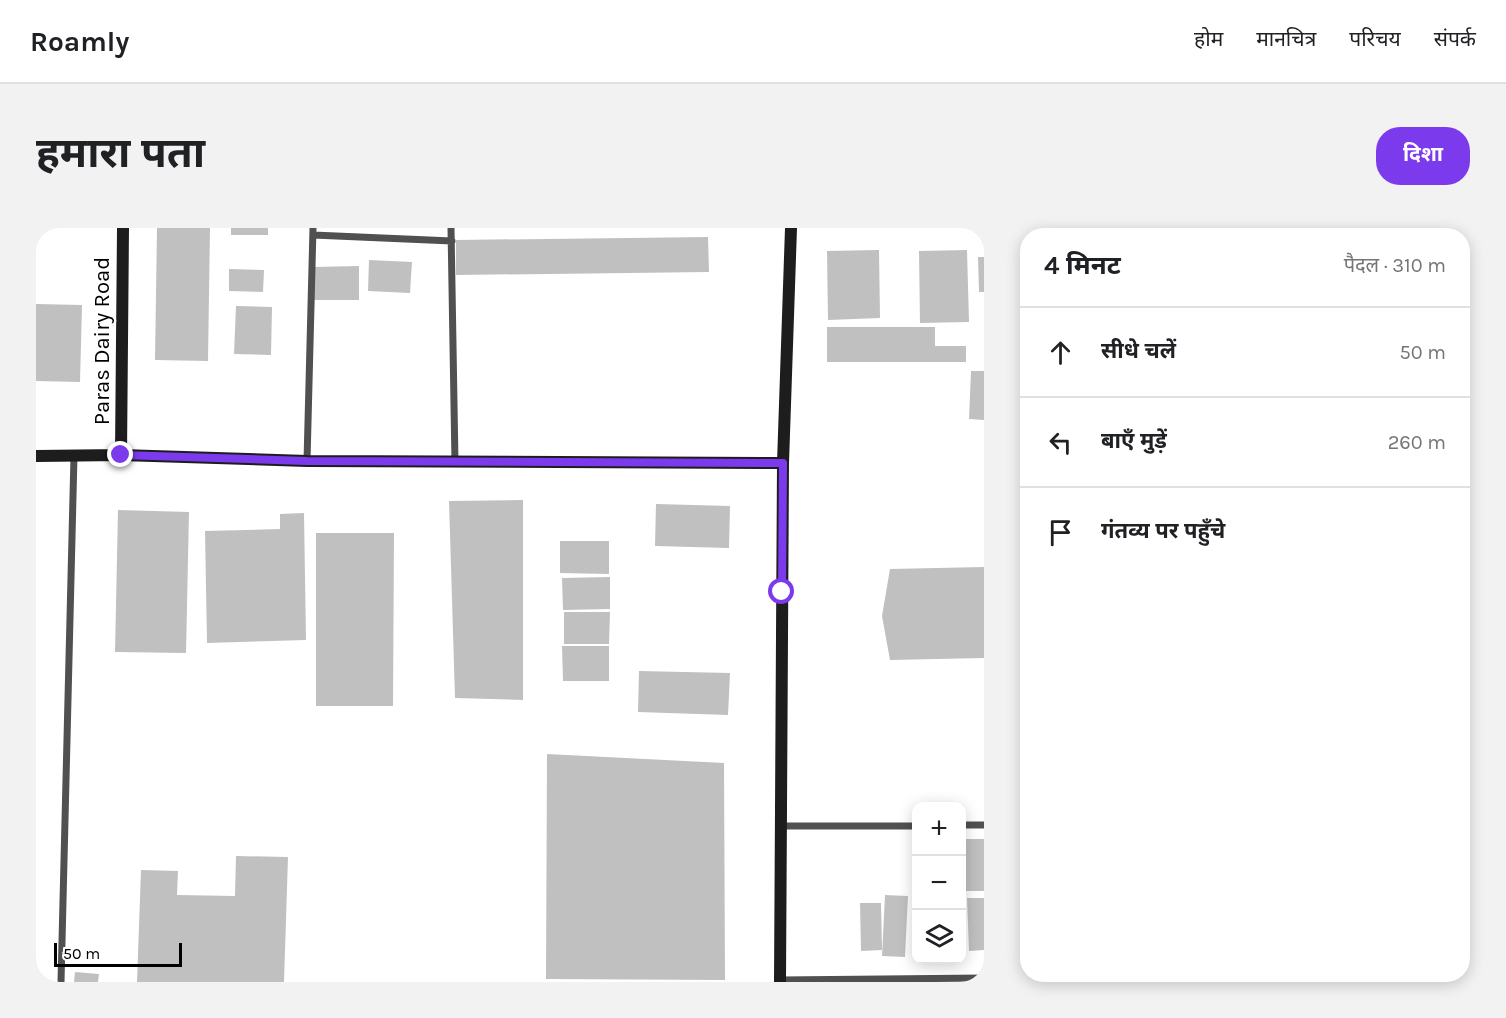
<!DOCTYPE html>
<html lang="hi">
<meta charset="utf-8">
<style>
:root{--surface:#fff;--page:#f2f2f2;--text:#202124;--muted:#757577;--line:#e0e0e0;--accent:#7c3aed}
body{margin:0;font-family:Karla,"Noto Sans Devanagari",sans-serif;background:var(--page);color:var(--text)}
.controls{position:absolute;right:18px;bottom:18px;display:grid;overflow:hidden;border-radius:12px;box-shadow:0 3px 15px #0003}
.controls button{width:54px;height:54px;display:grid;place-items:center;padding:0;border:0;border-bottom:2px solid var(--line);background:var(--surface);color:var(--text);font:30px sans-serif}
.scale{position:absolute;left:18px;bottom:15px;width:128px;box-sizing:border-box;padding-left:6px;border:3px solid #000;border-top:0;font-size:16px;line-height:21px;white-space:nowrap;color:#000;-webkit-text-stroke:4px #fff;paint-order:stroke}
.stop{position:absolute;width:18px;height:18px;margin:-14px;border:4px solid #7c3aed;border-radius:50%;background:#fff}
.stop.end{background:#7c3aed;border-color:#fff;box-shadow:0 2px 6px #0008}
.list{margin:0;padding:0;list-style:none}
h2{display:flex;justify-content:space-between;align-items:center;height:78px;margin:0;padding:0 24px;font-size:26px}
h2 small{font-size:20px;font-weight:400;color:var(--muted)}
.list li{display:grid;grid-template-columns:39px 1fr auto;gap:18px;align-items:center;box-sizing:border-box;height:90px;padding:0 24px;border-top:2px solid var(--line)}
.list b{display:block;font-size:22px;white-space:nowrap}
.list em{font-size:20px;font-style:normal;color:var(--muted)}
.icon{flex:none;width:33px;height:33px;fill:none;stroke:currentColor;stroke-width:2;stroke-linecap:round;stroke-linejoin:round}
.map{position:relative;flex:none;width:948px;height:754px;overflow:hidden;border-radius:24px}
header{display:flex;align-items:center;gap:36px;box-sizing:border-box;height:84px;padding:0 30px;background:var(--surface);border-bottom:2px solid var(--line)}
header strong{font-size:28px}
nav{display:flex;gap:33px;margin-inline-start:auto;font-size:21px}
.intro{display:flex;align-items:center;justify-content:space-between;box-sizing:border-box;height:144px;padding:0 36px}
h1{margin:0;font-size:42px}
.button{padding:15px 27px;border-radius:24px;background:var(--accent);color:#fff;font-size:21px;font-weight:700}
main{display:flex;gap:36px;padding:0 36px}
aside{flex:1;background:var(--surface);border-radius:24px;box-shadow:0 3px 15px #0003}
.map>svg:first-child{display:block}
.building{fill:#c0c0c0}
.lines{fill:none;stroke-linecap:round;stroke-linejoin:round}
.lane{stroke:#505050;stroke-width:7}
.secondary{stroke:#1d1d1d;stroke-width:12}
.route{stroke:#7c3aed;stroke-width:8}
.labels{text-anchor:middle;stroke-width:4.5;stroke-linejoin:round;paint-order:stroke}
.street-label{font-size:22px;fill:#000;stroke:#fff}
</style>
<header>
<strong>Roamly</strong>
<nav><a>होम</a><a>मानचित्र</a><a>परिचय</a><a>संपर्क</a></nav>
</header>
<div class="intro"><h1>हमारा पता</h1><a class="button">दिशा</a></div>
<main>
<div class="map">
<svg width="948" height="754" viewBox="0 0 948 754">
<rect width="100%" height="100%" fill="#fff"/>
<!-- building -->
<path class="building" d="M121 0H174L172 133 119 132Z
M195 0H232V7H195Z
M672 9 673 44 420 47V12Z
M843 22 844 90 792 92 791 23Z
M931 22 933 94 884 95 883 23Z
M942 29H948V64H943Z
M333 32 376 34 374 65 332 63Z
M323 38V72H278V39Z
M193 41 228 42 227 64 193 63Z
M0 76 46 77 44 154 0 153Z
M200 78 236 79 235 127 198 126Z
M791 99H899V118H930V134H791Z
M935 143H948V192L933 191Z
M487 272V472L419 470 413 273Z
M620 276 694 278 693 320 619 318Z
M82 282 153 284 150 425 79 424Z
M268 285 270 412 171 415 169 303 244 301V286Z
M280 305H358L357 478H280Z
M524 313H573V346L524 345Z
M948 339V430L854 432 846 388 854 341Z
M574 349V381L527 382 526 350Z
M528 384H574L573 416H528Z
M526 418H573V453H527Z
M603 443 694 445 692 487 602 484Z
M511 526 688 535 689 752 510 751Z
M927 611H948V663H927Z
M200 628 252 629 248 754H101L105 642 142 643 141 667 199 668Z
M849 667 872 668 869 729 846 728Z
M931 670H948V722L933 723Z
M824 675H845L846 722 825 723Z
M39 744 63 746 62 754H38Z"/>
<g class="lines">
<!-- lane -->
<path class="lane" d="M415 0 419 234
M277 7 416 13
M271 233 277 0
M926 597H948
M745 598H880
M744 752 948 750
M25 754 38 228"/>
<!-- secondary -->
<path class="secondary" d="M85 227 87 0
M0 228 85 227 271 233 747 235
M744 754 747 235 755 0"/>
</g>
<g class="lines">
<!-- route -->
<path class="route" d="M85 227 271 233 747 235 746 364"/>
</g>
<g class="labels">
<!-- street labels -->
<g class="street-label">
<text transform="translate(65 113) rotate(-90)" y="8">Paras Dairy Road</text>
</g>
</g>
</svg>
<div class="controls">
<button>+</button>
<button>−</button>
<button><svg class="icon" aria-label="layers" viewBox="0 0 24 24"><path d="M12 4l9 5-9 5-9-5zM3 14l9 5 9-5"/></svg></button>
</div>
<div class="scale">50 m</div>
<div class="stop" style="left:746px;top:364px"></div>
<div class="stop end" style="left:85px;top:227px"></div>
</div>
<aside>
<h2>4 मिनट<small>पैदल · 310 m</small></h2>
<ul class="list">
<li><svg class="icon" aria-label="ahead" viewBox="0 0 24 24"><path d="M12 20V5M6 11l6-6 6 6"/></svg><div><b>सीधे चलें</b></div><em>50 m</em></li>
<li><svg class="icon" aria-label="left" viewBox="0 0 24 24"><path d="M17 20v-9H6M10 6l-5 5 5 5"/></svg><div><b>बाएँ मुड़ें</b></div><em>260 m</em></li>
<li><svg class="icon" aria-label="arrive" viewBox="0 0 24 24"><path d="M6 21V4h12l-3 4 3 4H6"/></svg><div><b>गंतव्य पर पहुँचे</b></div></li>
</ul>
</aside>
</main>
